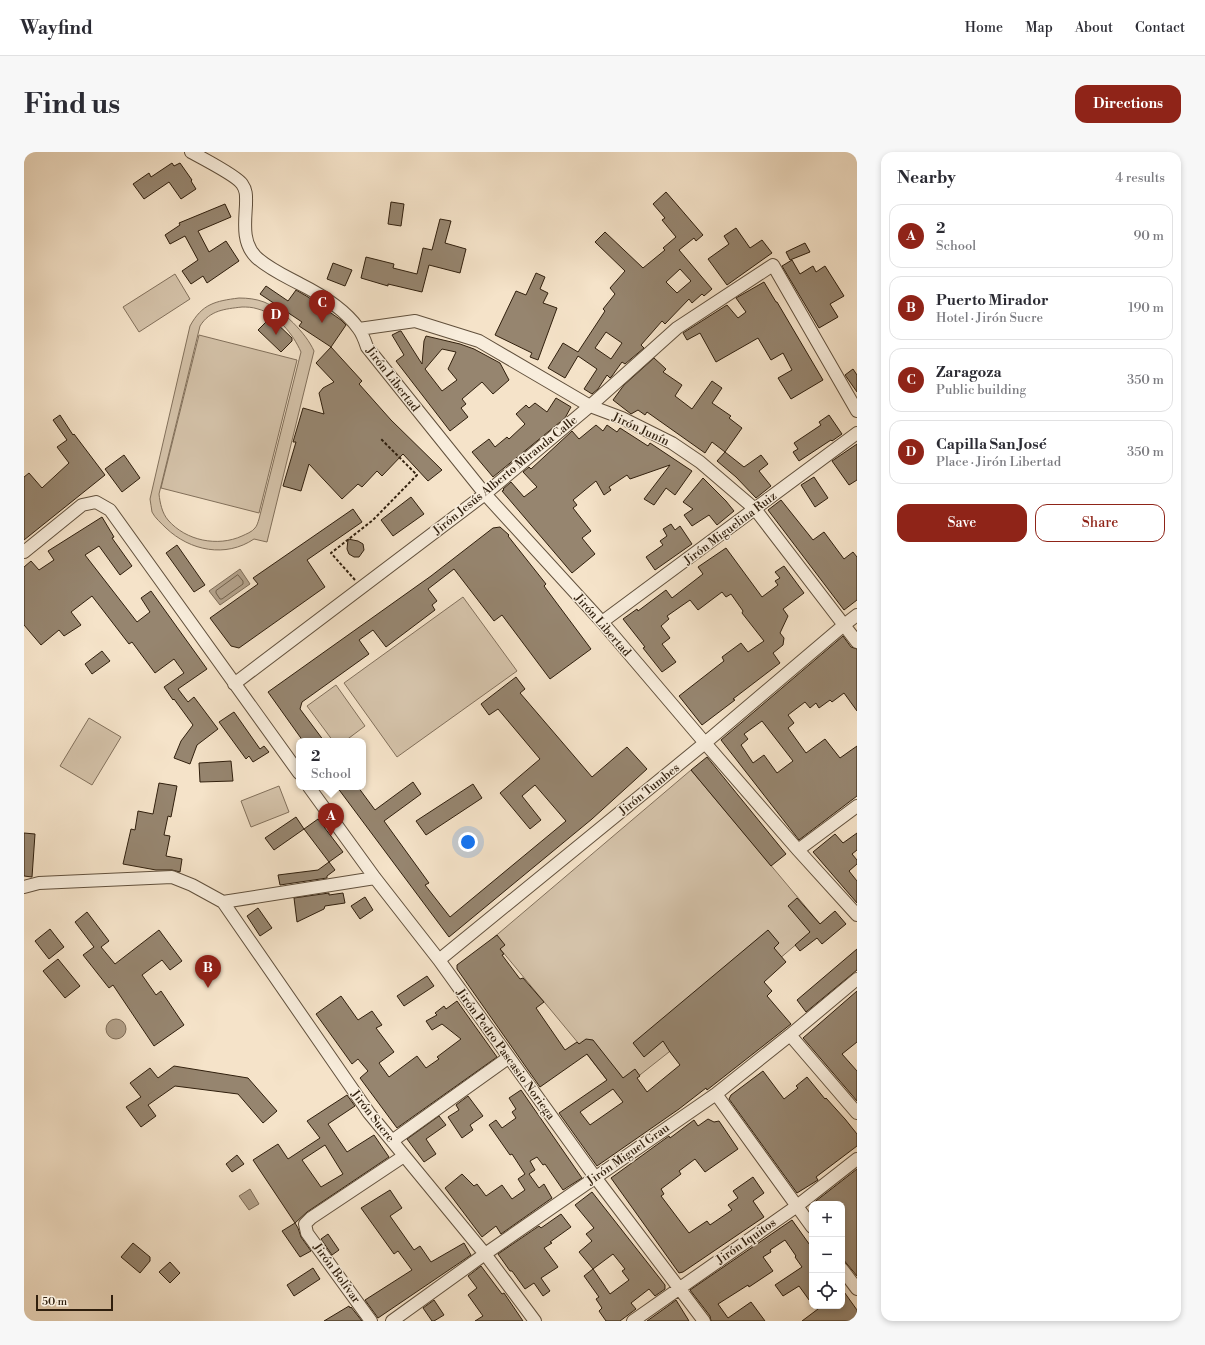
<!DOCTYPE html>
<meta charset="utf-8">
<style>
:root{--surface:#fff;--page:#f7f7f7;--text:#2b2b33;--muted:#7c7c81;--line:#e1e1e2;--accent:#8f2418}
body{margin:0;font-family:"Libre Bodoni",serif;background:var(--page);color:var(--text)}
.controls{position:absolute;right:12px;bottom:12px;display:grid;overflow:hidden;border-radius:8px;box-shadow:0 2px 6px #0003}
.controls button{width:36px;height:36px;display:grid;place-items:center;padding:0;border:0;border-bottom:1px solid var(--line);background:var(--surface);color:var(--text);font:20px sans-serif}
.scale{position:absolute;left:12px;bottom:10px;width:77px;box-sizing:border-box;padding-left:4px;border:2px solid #301f0d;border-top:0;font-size:11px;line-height:14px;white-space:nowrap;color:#301f0d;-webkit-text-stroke:3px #f8eddc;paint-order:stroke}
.you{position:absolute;left:444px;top:690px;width:14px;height:14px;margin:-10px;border:3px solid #fff;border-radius:50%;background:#1a73e8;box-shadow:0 0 0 6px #1a73e833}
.badge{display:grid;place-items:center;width:26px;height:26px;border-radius:50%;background:var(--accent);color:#fff;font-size:13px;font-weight:700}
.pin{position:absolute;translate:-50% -33px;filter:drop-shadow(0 1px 2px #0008)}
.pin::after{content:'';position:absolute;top:21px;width:14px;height:12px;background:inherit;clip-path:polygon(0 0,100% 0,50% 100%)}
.popup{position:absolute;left:272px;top:586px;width:70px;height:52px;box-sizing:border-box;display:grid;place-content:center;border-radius:8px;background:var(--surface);filter:drop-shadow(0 1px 3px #0005);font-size:13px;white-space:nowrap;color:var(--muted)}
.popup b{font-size:15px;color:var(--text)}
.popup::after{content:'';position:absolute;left:50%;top:100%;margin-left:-8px;border:8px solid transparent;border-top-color:var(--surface)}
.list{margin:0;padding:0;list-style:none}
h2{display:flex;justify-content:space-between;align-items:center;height:52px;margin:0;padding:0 16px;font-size:17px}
h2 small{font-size:13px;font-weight:400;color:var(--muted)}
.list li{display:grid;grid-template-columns:26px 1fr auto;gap:12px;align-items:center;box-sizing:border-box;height:64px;margin:0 8px 8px;padding:0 8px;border:1px solid var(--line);border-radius:12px}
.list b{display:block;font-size:15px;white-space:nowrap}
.list p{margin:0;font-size:13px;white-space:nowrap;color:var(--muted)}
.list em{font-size:13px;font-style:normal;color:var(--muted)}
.actions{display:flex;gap:8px;padding:12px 16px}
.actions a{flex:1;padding:9px 0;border:1px solid var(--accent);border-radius:12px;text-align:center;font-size:14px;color:var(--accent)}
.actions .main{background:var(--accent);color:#fff}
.icon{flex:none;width:22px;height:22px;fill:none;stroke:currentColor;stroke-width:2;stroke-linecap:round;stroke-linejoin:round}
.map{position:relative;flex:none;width:833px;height:1169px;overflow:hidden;border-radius:12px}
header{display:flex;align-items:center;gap:24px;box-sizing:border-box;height:56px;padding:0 20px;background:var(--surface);border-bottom:1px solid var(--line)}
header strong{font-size:19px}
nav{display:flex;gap:22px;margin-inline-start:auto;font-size:14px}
.intro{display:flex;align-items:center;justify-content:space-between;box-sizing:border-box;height:96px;padding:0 24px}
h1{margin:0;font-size:28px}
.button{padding:10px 18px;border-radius:12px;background:var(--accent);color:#fff;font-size:14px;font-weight:700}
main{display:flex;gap:24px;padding:0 24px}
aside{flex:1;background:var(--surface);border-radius:12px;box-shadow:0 2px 6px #0003}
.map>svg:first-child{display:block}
.green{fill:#d4c2a9;stroke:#82705b;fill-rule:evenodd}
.water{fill:#b2a089;stroke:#7e6c57}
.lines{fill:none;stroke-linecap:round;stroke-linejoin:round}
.shore{stroke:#71604b;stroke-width:1}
.building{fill:#96856f;stroke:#301f0d;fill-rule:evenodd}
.minor-casing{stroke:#61503c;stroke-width:14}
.path{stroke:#301f0d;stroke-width:2;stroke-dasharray:3 2;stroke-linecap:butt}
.minor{stroke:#f8eddc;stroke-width:12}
.labels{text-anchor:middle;stroke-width:3;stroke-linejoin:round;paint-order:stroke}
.street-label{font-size:12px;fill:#301f0d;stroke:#f8eddc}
</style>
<header>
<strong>Wayfind</strong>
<nav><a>Home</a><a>Map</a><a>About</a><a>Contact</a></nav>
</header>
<div class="intro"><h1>Find us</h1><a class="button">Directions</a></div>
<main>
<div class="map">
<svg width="833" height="1169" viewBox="0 0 833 1169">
<rect width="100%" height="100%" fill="#f5e3c9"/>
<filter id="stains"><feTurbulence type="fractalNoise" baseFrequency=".005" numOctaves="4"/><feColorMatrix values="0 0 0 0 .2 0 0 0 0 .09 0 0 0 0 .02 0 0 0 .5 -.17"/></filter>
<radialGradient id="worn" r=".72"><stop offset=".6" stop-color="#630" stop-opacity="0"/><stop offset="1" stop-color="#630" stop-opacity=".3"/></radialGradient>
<!-- green -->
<path class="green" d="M151 122 166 147 115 180 99 155Z
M215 146C224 146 232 147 240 150 259 158 282 181 290 199L243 390 230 387C202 406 166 399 142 376 137 371 131 366 128 360 127 356 127 351 126 347L166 174C178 152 191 149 215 146ZM218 155C223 155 228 155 234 157 253 162 269 182 277 200L235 367C234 370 233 374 231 376 228 380 222 382 218 384 194 395 162 389 144 368 138 361 136 351 135 342L176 174C186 158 201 157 218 155Z
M175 183 273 208 235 361 137 336Z
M439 445 493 519 373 605 320 531Z
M312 533 341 574 321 589H309L283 554Z
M65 566 97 585 68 633 36 614Z
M667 618 796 772 664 885 593 941 555 892 468 787Z
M255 634 265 660 227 675 217 649Z"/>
<!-- water -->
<path class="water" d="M216 417 226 432 196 453 185 439Z
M82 877a10 10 0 1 1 20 0a10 10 0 1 1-20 0Z
M226 1037 235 1052 225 1058 215 1044Z"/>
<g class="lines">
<!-- shore -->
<path class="shore" d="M214 423 219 429V432L198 447H196L192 441V439Z"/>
</g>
<!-- building -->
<path class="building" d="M148 11 150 14 156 11 168 28 167 29 172 37 157 47 145 30 120 47 109 32 125 21 127 25Z
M642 40 679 83 672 89 670 86 655 98 688 137 680 144 678 142 668 151 665 147 641 172 638 169 617 193 620 196 601 212 598 210 588 224 586 226 583 223 574 237 568 242 560 237 573 217 554 204 541 226 524 216 539 191 554 200 581 159 579 157 591 142 586 136 601 119 571 90 581 80 619 116 641 98 639 96 652 85 638 68 641 66 629 52ZM656 117 667 129 653 141 642 130ZM582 180 598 191 587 207 571 196Z
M367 50 380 52 377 74 364 72Z
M201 52 207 65 174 79 185 100 202 89 215 109 183 131 179 124 167 132 158 119 174 108 161 84 146 92 141 83 156 73 155 71Z
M416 67 427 69 421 91 442 97 436 121 405 113 398 140 364 132V134L337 126 342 105 370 112 369 116 393 122 399 96 408 98Z
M712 76 726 96 738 88 748 101 703 133 684 107 705 92 700 84Z
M781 91 786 100 766 108 762 100Z
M768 108 776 122 789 114 792 120 801 114 820 144 806 152 814 165 795 176 758 114Z
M309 111 328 118 321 134 303 127Z
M512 121 521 125 516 137 524 141 519 151 533 156 514 208 506 205 508 201 471 183 492 139 502 143Z
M740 130 752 150H753L799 228 767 247 754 226 768 218 759 201 747 208 734 186 692 210 676 181 663 188 659 181 703 153 714 166 722 160 712 146Z
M242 134 264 149 272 138 284 145 317 168 322 173 307 195 275 174 278 170 236 142Z
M245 167H248L268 186V189L257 200 234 178Z
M376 179H377L398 212 400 189 402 184 436 192 450 197 476 211 485 228 469 242 458 230 438 247 442 252 437 256 444 265 426 279 372 209 380 203 368 183ZM418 197 432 200 424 217 433 228 418 239 401 217Z
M307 195 338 229 335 232 367 268 418 318 404 329 379 302 358 324 353 319 338 335 334 332 318 347 285 312 277 339 259 334 272 290H269L279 256 300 262 295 241 299 236 310 230 292 211Z
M630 206 642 217 639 220 658 233 651 244 668 257 688 229 698 236 688 251 707 264 705 266 718 276 701 300 688 290 681 301 623 260 621 263 614 258 607 262 589 248 600 233Z
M829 217 833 223V240L821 223Z
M532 246 547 255 541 266 469 325 448 300 465 287 471 295 483 285 485 287 501 272 492 262 502 253 505 256 511 251 523 260Z
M36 263 49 283 50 282 81 323 0 388V325L5 321 18 336 45 311 33 295 43 288 29 268Z
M805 263 818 282 808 289 807 288 775 309 769 300 774 297 770 291 797 273 795 270Z
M572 273 579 279 583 273 593 280 596 276 624 294 626 291 668 319 651 343 642 336 630 353 620 347 646 313 606 327 603 323 585 335 587 338 580 343 572 329 549 348 553 353 549 356 567 379 558 386 571 402 548 421 478 339 480 338 479 337 487 330 500 345 513 335 499 320 505 315 507 317 548 279 555 287Z
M833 292V328L825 333 808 309Z
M701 300 720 315 737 303 744 312 735 319 747 334 732 346 712 325 693 309Z
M100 303 116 326 98 340 81 317Z
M790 325 804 346 791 355 777 333Z
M679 326 702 349 710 359 693 373 685 363 668 374 660 363 669 357 659 350Z
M387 345 400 362 369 384 357 368Z
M757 348 789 388 800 380 820 407 829 400 833 405V448L820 458 744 358Z
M329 357 338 370 283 408 301 435 215 496 207 494 186 466 234 432 229 426Z
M78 365 90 385 88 386 108 414 96 423 75 394 61 403 113 470 126 460 117 446 127 439 183 517 154 537 164 550 170 545 194 577 173 593 166 612 150 606 157 589 169 573 150 547 149 548 140 535 160 521 150 507 131 521 108 490 105 492 68 444 47 460 57 473 40 484 35 478 17 493 0 473V415L7 409 15 418 30 408 24 399Z
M647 372 651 378 656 374 668 392 631 418 622 405 639 393 636 389 643 384 639 377Z
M476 375 485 383 484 384 522 432 520 434 567 497 526 527 478 463 470 469 430 417 404 437 413 449 408 453 411 458 362 495 349 478 335 488 345 502 278 550 276 557 300 589H279L244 540 407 424 469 376Z
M324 387 334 389 339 392 340 398 335 405H330L325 402 323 397Z
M153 393 181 433 170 440 142 401Z
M702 396 738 445 754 433 751 429 756 426 751 420 760 414 780 441 759 457 764 464 756 481 760 486 759 493 749 501 756 511 709 547 711 548 678 573 655 544 700 509 698 505 717 491 724 500 740 489 718 461 719 459 707 442 702 445 698 440 674 458 666 448 643 464 645 467 637 474 646 486 638 492 652 510 638 520 619 496 621 495 599 467 613 457 614 459 642 438 648 446 679 422 674 415Z
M819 484 827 495 833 497V559L820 541 808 550 806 548 795 556 792 551 786 556 781 550 764 563 770 571 764 576 782 601 801 587 816 606 833 594V644L775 688 697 588ZM738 569 769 609 753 621 740 603 729 611 717 593 724 587 720 582Z
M78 499 86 509 68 522 61 512Z
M492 525 501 537 496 541 568 625 603 595 623 617 568 667 425 785 313 635H334L351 658 389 630 397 642 360 669 405 731 401 733 426 765 542 669 511 633 498 644 517 668 506 677 476 641 516 607 474 557 465 563 457 552Z
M210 560 236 597 240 594 245 600 229 610 225 604 222 607 195 570Z
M683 605 762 702 747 714 667 618Z
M207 609 209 629 176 630 175 611Z
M135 631 153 634 147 665 144 664 140 683 146 684 142 704 158 707 156 720 148 718H132L99 712 107 677 111 678 114 659 129 662Z
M449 632 458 646 402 683 392 669Z
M272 665 280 677 250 698 241 686Z
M294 667 319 700 305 710 280 677Z
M0 681 11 682 8 725 0 724Z
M833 681V698L828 702 833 708V712L825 719 833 729V751L789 700 811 682 819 691Z
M305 710 311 718 303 724V726L256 733 254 723 294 718Z
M305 741V743L319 741 321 751 301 754 300 757 273 770 270 746Z
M341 745 349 758 336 767 327 754Z
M773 746 796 772 811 759 822 772 798 792 793 786 776 799 771 793 786 780 764 754Z
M234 756 248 776 236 784 223 764Z
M63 760 85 789 77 795 91 812 135 778 158 809 146 818 138 808 118 823 132 843 137 839 160 873 130 894 89 833 85 836 59 803 70 795 51 770Z
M26 777 40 795 25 807 11 789Z
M744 778 755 791 750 796 762 810 740 830 748 839 743 844 767 872 683 938 682 936 655 957 573 1014 535 961 583 928 563 902 516 935 433 817V813L473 783 481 793 476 797 480 802 478 803 496 827 499 826 520 850 512 856 541 898 553 890 555 892 562 887 569 888 599 926 611 917 616 924 613 926 623 940 656 913 646 900 639 889 620 905 609 891ZM589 937 599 950 566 973 556 960Z
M833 797V818L782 860 773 848Z
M34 807 56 834 41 846 19 819Z
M403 824 410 834 380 854 373 844Z
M833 839V890L818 902 833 919V949L779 886Z
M317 844 334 868 348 859 358 873 352 876 370 900 355 911 365 925 393 904 402 916 415 907 413 905 437 887 418 872 408 878 402 869 413 863 411 861 420 854 422 857 433 849 473 905 373 976 336 926 344 919 334 907 328 912 292 862Z
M150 914 224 926 253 959 239 971 214 942 151 934 124 953 132 964 117 975 102 955 117 945 106 931 126 916 134 926Z
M739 919 760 947 774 936 772 934 783 925 801 947 802 946 821 967 833 982V994L792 1025 794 1028 773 1041 705 947 707 943Z
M497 938 558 1026 539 1038 521 1012 519 1013 513 1005 506 1009 511 1018 505 1022 515 1036 520 1032 528 1046 477 1082 472 1074 458 1085 421 1036 438 1022 450 1034 453 1032 462 1044 478 1033 488 1047 501 1038 494 1027 501 1022 488 1002 486 1003 465 973 472 968 478 976 492 966 488 960 492 957 485 946Z
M323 943 331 954 304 972 323 1000 350 983 365 1005 283 1060 271 1071 274 1076 277 1085 287 1099 276 1105 258 1079 271 1071 229 1008 254 992 264 1007 296 986 283 969ZM301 993 319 1022 297 1035 278 1008Z
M444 944 459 964 446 973 449 978 438 986 424 965 435 958 432 953Z
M415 964 422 973 402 987 412 1002 400 1010 383 987Z
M684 967 690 970 695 969 714 997 681 1020 671 1007 655 1019 657 1022 637 1037 640 1042 637 1044 665 1081 683 1069 686 1073 708 1058 704 1053 714 1046 709 1039 729 1025 740 1041 729 1049 740 1065 659 1120 655 1121 587 1026 645 984 646 986 670 968 674 974Z
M213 1003 220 1012 208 1020 202 1012Z
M833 1017V1124L818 1106V1052H788Z
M366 1038 378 1056 366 1064 390 1098 396 1094 407 1110 440 1091 447 1103 354 1166 341 1148 388 1118 374 1099 370 1102 337 1056Z
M568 1040 641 1133V1137L631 1144 625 1137 607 1151 612 1157 596 1169H582L575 1159 578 1156 572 1147 575 1145 560 1124 569 1117 555 1100 568 1089 562 1082 570 1076 551 1053ZM589 1102 601 1117 598 1119 605 1128 586 1142 569 1117Z
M537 1062 547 1075 526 1090 528 1091 520 1096 534 1115 517 1126 526 1139 519 1144 510 1131 501 1137 488 1119H486L474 1102 515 1074 517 1076Z
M768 1068 788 1096V1152L775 1134 759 1144 751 1133 778 1115 771 1105 772 1104 761 1088 746 1098 747 1100 739 1105 749 1119 725 1135 724 1133 694 1152 704 1166 727 1150 741 1169H687L686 1164 666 1138Z
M304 1082 315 1098 308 1103 297 1087Z
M109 1091 126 1105V1109L116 1121 97 1105Z
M146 1110 156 1121 146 1131 135 1120Z
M457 1114 478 1142 480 1141 499 1169H451L459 1164 444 1143 453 1136 444 1124Z
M289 1116 296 1127 270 1144 263 1133Z
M818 1137 833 1158V1169H778L798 1154H818Z
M410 1148 420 1163 410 1169H408L399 1156Z
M652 1148 665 1169H623L644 1154Z
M325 1154 326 1156 327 1155 338 1169H300Z"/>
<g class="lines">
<defs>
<path id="minor" d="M167 0C178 6 213 24 218 32 223 39 222 45 222 53 221 71 218 91 232 105 245 117 261 124 276 132 296 142 321 158 334 176 338 181 341 189 343 195L461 342 578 470 681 591 774 698 833 763
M335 177 391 169 455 189 566 254 598 266 648 291 676 310 731 357 833 490
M0 400 58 353 72 350 86 358 275 621
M578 470 833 281
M210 532 461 342 566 254 653 176 749 113 833 259
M285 635 351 726 415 808 571 1025 680 1169
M774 698 833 654
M0 735 15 731 148 725 168 733 199 750 345 961 461 1102 511 1169
M199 750 351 726
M415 808 681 591 820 473 833 463
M766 883 833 961
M692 942 788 1075
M368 989 484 906
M818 1117 833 1137
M347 1169 283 1081 281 1072 287 1066 380 1004
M368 1169 461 1102 692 942 766 883 833 827
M609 1169 773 1054 833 1007"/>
</defs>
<!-- minor casing -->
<use href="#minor" class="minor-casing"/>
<!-- path -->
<path class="path" d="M331 428 307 401 349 368 393 323 356 286"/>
<!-- minor -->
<use href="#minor" class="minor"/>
</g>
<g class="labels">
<!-- street labels -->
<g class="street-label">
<text transform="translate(369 227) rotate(52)" y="4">Jirón Libertad</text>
<text transform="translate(617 277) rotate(25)" y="4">Jirón Junín</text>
<text transform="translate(481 323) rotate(-39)" y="4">Jirón Jesús Alberto Miranda Calle</text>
<text transform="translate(706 376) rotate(-37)" y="4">Jirón Miguelina Ruiz</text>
<text transform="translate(579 473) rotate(49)" y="4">Jirón Libertad</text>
<text transform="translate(625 637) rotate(-39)" y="4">Jirón Tumbes</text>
<text transform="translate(482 902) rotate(54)" y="4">Jirón Pedro Pascasio Noriega</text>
<text transform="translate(349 964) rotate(52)" y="4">Jirón Sucre</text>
<text transform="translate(604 1002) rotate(-35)" y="4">Jirón Miguel Grau</text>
<text transform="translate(722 1089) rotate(-35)" y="4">Jirón Iquitos</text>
<text transform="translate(313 1121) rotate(54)" y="4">Jirón Bolívar</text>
</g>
</g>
<rect width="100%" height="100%" filter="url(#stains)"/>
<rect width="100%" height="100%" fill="url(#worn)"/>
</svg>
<div class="controls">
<button>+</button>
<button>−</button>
<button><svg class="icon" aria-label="locate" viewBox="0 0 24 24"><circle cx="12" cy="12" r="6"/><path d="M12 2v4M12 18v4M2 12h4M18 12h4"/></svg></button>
</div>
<div class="scale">50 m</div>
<div class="you"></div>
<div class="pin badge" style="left:307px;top:684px">A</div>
<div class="popup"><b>2</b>School</div>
<div class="pin badge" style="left:184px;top:836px">B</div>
<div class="pin badge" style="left:298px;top:171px">C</div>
<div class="pin badge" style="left:252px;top:183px">D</div>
</div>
<aside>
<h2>Nearby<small>4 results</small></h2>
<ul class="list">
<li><span class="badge">A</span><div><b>2</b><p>School</p></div><em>90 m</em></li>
<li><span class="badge">B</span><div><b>Puerto Mirador</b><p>Hotel · Jirón Sucre</p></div><em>190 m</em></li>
<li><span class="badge">C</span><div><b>Zaragoza</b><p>Public building</p></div><em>350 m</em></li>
<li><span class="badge">D</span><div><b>Capilla San José</b><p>Place · Jirón Libertad</p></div><em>350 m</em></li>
</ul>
<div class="actions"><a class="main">Save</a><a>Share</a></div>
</aside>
</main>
